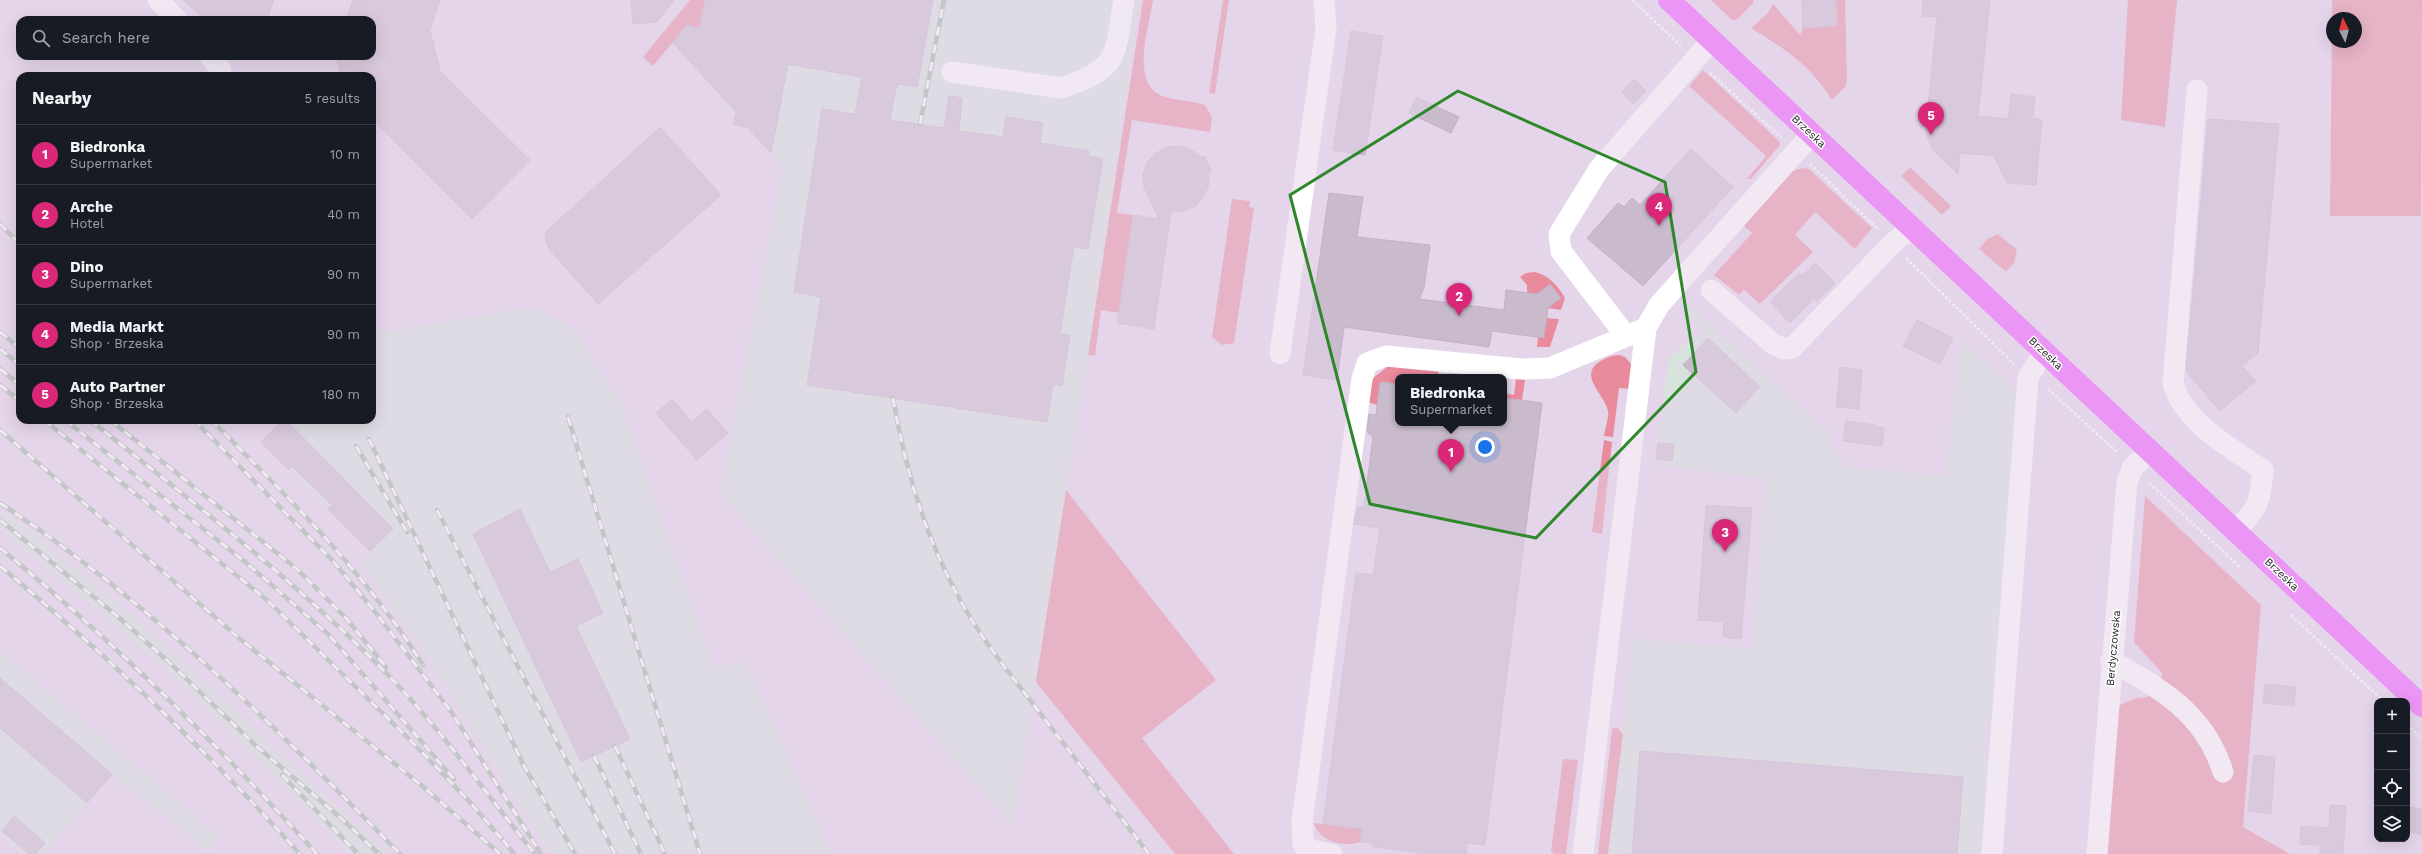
<!DOCTYPE html>
<meta charset="utf-8">
<style>
:root{--surface:#171b24;--page:#20242c;--text:#f1f3f6;--muted:#9ea1a6;--line:#363941;--accent:#db2777}
body{margin:0;font-family:"Work Sans",sans-serif;background:var(--page);color:var(--text)}
.controls{position:absolute;right:12px;bottom:12px;display:grid;overflow:hidden;border-radius:8px;box-shadow:0 4px 16px #0002}
.controls button{width:36px;height:36px;display:grid;place-items:center;padding:0;border:0;border-bottom:1px solid var(--line);background:var(--surface);color:var(--text);font:20px sans-serif}
.compass{position:absolute;left:2326px;top:12px;width:36px;height:36px;border-radius:50%;background:var(--surface);box-shadow:0 4px 16px #0002;rotate:354deg}
.you{position:absolute;left:1485px;top:447px;width:14px;height:14px;margin:-10px;border:3px solid #fff;border-radius:50%;background:#1a73e8;box-shadow:0 0 0 6px #1a73e833}
.badge{display:grid;place-items:center;width:26px;height:26px;border-radius:50%;background:var(--accent);color:#fff;font-size:13px;font-weight:700}
.pin{position:absolute;translate:-50% -33px;filter:drop-shadow(0 1px 2px #0008)}
.pin::after{content:'';position:absolute;top:21px;width:14px;height:12px;background:inherit;clip-path:polygon(0 0,100% 0,50% 100%)}
.popup{position:absolute;left:1395px;top:374px;width:112px;height:52px;box-sizing:border-box;display:grid;place-content:center;border-radius:8px;background:var(--surface);filter:drop-shadow(0 1px 3px #0005);font-size:13px;white-space:nowrap;color:var(--muted)}
.popup b{font-size:15px;color:var(--text)}
.popup::after{content:'';position:absolute;left:50%;top:100%;margin-left:-8px;border:8px solid transparent;border-top-color:var(--surface)}
.list{margin:0;padding:0;list-style:none}
h2{display:flex;justify-content:space-between;align-items:center;height:52px;margin:0;padding:0 16px;font-size:17px}
h2 small{font-size:13px;font-weight:400;color:var(--muted)}
.list li{display:grid;grid-template-columns:26px 1fr auto;gap:12px;align-items:center;box-sizing:border-box;height:60px;padding:0 16px;border-top:1px solid var(--line)}
.list b{display:block;font-size:15px;white-space:nowrap}
.list p{margin:0;font-size:13px;white-space:nowrap;color:var(--muted)}
.list em{font-size:13px;font-style:normal;color:var(--muted)}
.icon{flex:none;width:22px;height:22px;fill:none;stroke:currentColor;stroke-width:2;stroke-linecap:round;stroke-linejoin:round}
.map{position:relative;flex:none;width:2422px;height:854px;overflow:hidden}
.search{position:absolute;background:var(--surface);box-shadow:0 4px 16px #0002;left:16px;top:16px;width:360px;height:44px;display:flex;align-items:center;gap:10px;box-sizing:border-box;padding:0 14px;border-radius:12px;color:var(--muted);font-size:15px}
.panel{position:absolute;background:var(--surface);box-shadow:0 4px 16px #0002;left:16px;top:72px;width:360px;height:352px;border-radius:12px}
.map>svg:first-child{display:block}
.industrial{fill:#d8e2dc}
.green{fill:#e98b9c}
.building{fill:#c9bbcc;stroke:#c2b0c6}
.lines{fill:none;stroke-linecap:round;stroke-linejoin:round}
.path{stroke:#fff;stroke-width:2.5;stroke-dasharray:3 2;stroke-linecap:butt}
.minor{stroke:#fff;stroke-width:21}
.major{stroke:#f147ff;stroke-width:22}
.rail-casing{stroke:#98b399;stroke-width:4.5}
.rail{stroke:#fff;stroke-width:3;stroke-dasharray:9;stroke-linecap:butt}
.marked{fill:none;stroke:#2d882a;stroke-width:3;stroke-linejoin:round}
.labels{text-anchor:middle;stroke-width:3;stroke-linejoin:round;paint-order:stroke}
.street-label{font-size:11px;fill:#262626;stroke:#fff}
</style>
<div class="map">
<svg width="2422" height="854" viewBox="0 0 2422 854">
<rect width="100%" height="100%" fill="#e5d5eb"/>
<!-- industrial -->
<path class="industrial" d="M690 0H1140L1088 355 1013 826 720 493 783 167 749 128 733 124 735 112 673 43Z
M1691 305 1830 435 1829 441 1846 467 1946 476 1961 340 2013 387 2018 402 1992 710 1985 726 1983 751 1990 759 1981 854H1603L1617 735 1623 729 1633 639 1754 648 1765 478 1656 465V459L1672 461 1674 444 1658 443 1669 357 1703 332 1683 313Z
M531 307 571 325 610 388 618 394 714 669 745 661 832 854H551L416 639 361 564 373 553 261 442 283 420H372V334Z
M0 510 95 582 160 639 388 854H350L195 697 136 644 0 530Z
M0 651 221 838 208 851 112 774 44 854H22L0 835Z"/>
<!-- green -->
<path class="green" d="M690 0H705L699 28 687 25 653 66 643 57Z
M1143 0H1153C1149 27 1130 83 1162 96 1176 101 1191 100 1205 105L1212 117 1210 132 1132 120 1117 213 1133 215 1119 313 1101 310 1095 356 1088 355Z
M1223 0H1229L1215 94 1209 93Z
M1711 0H1753L1754 2 1739 18 1733 21Z
M1836 0H1845L1847 81 1845 87 1832 100C1809 64 1786 50 1751 28L1767 14 1773 4 1800 35 1803 28 1836 26Z
M2128 0H2177L2165 127 2121 120Z
M2332 0H2422L2421 216H2330L2332 30V42H2356V18H2332Z
M1703 70 1779 141 1780 145 1751 179H1747L1766 156 1689 86Z
M1910 167 1951 206 1942 215 1901 176Z
M1803 168 1809 169 1872 228 1855 249 1815 212 1795 235 1813 252 1760 304 1744 290 1739 295 1714 275 1752 233 1743 225 1793 171Z
M1232 199 1250 201 1249 207 1254 208 1234 343 1222 345 1212 337Z
M1998 234 2017 250 2014 263 2006 272 1979 249 1987 239Z
M1534 272C1548 274 1558 286 1565 298L1561 310 1548 308 1550 284 1537 294 1527 293V285L1520 277 1526 273Z
M1546 318 1559 319 1550 347H1537L1538 337 1543 338Z
M1620 355 1625 357 1632 365V389L1619 388 1613 437 1604 436C1605 429 1609 418 1608 411 1605 395 1578 376 1599 362 1606 358 1611 355 1620 355Z
M1388 366 1439 369 1438 377H1398V384L1380 382 1377 405 1368 402 1371 380Z
M1516 378 1525 380 1522 400 1504 398V393L1514 395Z
M1604 440 1612 442 1602 534 1592 532Z
M1066 490 1216 680 1142 738 1234 854H1175L1036 682Z
M2145 496 2261 605 2243 827 2290 854H2106L2118 706 2136 698 2148 697 2163 674 2134 642Z
M1617 727 1623 734 1608 854H1598L1612 729Z
M1563 759 1578 760 1566 854H1554L1551 851Z
M1314 823 1362 829 1360 842C1344 848 1318 841 1314 823Z"/>
<!-- building -->
<path class="building" d="M183 0H274L267 20H206Z
M353 0H440L430 30 440 71 530 160 472 219 372 119V76H341L336 56H372V20H346Z
M631 0H674L657 22 633 24Z
M705 0H933L917 87 897 84 890 120 944 128 949 96 962 98 959 131 1003 137 1006 117 1043 123 1040 143 1089 151 1088 156 1103 159 1088 249 1074 247 1060 334 1070 335 1062 386 1053 384 1047 422 807 385 821 297 794 292 822 109 855 114 862 77 788 64 771 153 748 128 733 124 736 112 673 43 687 25 699 28Z
M1802 0H1836L1837 26 1803 28Z
M1923 0H1990L1978 116 2008 119 2011 94 2035 97 2033 118 2042 120 2036 185 2007 183 1994 156 1960 153 1958 174 1933 150 1926 134V125L1937 17 1922 16Z
M1351 31 1383 36 1365 155 1333 150Z
M1634 79 1646 91 1633 104 1622 92Z
M1416 97 1459 117 1451 133 1409 113Z
M2208 119 2279 124 2258 353 2242 366 2256 381 2220 411 2186 371Z
M660 127 721 195 598 304 549 249 545 237 547 231Z
M1181 146 1193 151 1201 158 1205 156 1211 172 1208 173 1209 184 1204 196 1196 206 1184 211 1171 212 1154 329 1117 323 1133 215 1159 219 1144 187 1143 174 1147 162 1156 153 1168 147Z
M1691 149 1733 187 1643 286 1587 238 1618 203 1624 207 1632 198 1640 205Z
M1329 193 1363 197 1357 237 1430 245 1424 288 1419 299 1504 310 1506 290 1537 294 1550 284 1561 298 1548 308 1544 338 1492 331 1489 347 1344 327 1337 380 1303 375Z
M1815 263 1835 283 1817 301 1814 298 1790 323 1770 302 1799 273 1802 276Z
M1917 320 1953 338 1940 364 1903 346Z
M1708 338 1760 387 1736 413 1683 365Z
M1840 367 1862 370 1859 409 1836 407Z
M1380 382 1398 384V423H1504V398L1542 403 1485 845 1467 843 1466 854H1430L1373 847V843L1360 842 1362 829 1323 824 1356 573 1373 575 1380 528 1354 524 1357 508 1364 507 1373 437 1367 432 1369 414 1376 415Z
M672 399 692 422 707 409 728 433 697 460 656 413Z
M283 420H286L393 529 370 551 328 509 332 505 292 466 289 470 261 442Z
M1846 421 1875 425V427L1884 428 1882 446 1843 441Z
M1658 443 1674 444 1672 461 1656 459Z
M1706 505 1752 508 1741 639 1723 637 1724 622 1698 620Z
M520 509 550 572 578 559 603 613 576 626 630 739 581 762 473 534Z
M0 678 112 774 87 803 0 728Z
M2265 684 2296 687 2294 706 2263 703Z
M1640 751 1963 777 1957 854H1632Z
M2254 755 2275 757 2271 814 2248 811Z
M2330 805 2346 806 2343 854H2320V845L2300 844 2301 826 2329 828Z
M2407 806 2422 810V835L2407 831Z
M14 816 45 843 36 854H29L2 831Z"/>
<g class="lines">
<!-- path -->
<path class="path" d="M1632 0 1681 46
M1710 73 1782 138
M1810 164 1879 230
M1906 258 2014 364
M2048 389 2118 453
M2149 483 2241 568
M2291 615 2383 701
M2407 724 2422 739"/>
<!-- minor -->
<path class="minor" d="M158 0 177 20
M210 56 221 70
M952 72 1061 88C1121 68 1114 57 1124 0
M2197 90 2173 383C2183 422 2231 448 2263 470 2260 503 2259 506 2236 531
M1711 290 1773 344 1785 349 1792 348 1892 244 1912 227
M1626 336 1561 251 1559 234 1599 169 1712 40
M1280 354 1326 28 1324 0
M2111 661C2162 689 2205 714 2223 772
M1332 854 1306 849 1303 844 1302 822 1362 379 1367 363 1386 356 1521 369 1550 368 1646 328
M1583 854 1646 328 1659 305 1812 134
M1992 854 2028 378 2044 352
M2097 854 2127 482 2133 467 2150 451"/>
<!-- major -->
<path class="major" d="M1669 0 2422 706"/>
<defs>
<path id="rail" d="M920 124 944 0
M0 224 20 244
M0 332 20 348
M0 349 20 365
M0 369 20 385
M0 385 20 401
M893 398C905 468 924 534 958 596 980 638 1011 675 1040 713 1076 760 1113 807 1149 854
M568 417 700 854
M44 420 267 600 411 741 468 800 506 844
M65 420 244 561 328 634 454 779
M90 420C193 502 297 582 390 677 443 732 487 795 535 854
M110 420 297 569 346 618 386 667
M194 420 333 561 372 608 450 710 541 854
M211 420C288 497 365 572 423 665
M0 430 239 638 427 790 500 854
M369 439 523 764 575 854
M356 446 407 532
M0 503C149 601 276 727 400 854
M437 510 615 854
M0 520 117 616 170 663 255 745 342 819 379 854
M0 548C114 641 218 745 317 854
M0 566C107 655 207 751 300 854
M615 746 665 854
M594 756 641 854
M282 775 358 854
M503 840 514 854"/>
</defs>
<!-- rail casing -->
<use href="#rail" class="rail-casing"/>
<!-- rail -->
<use href="#rail" class="rail"/>
</g>
<!-- marked area -->
<path d="M0 0H2422V854H0ZM1458 91 1665 182 1696 372 1536 538 1370 504 1290 195Z" fill="#e5d5eb" fill-opacity=".55" fill-rule="evenodd"/>
<path class="marked" d="M1458 91 1665 182 1696 372 1536 538 1370 504 1290 195Z"/>
<g class="labels">
<!-- street labels -->
<g class="street-label">
<text transform="translate(1809 131) rotate(43)" y="4">Brzeska</text>
<text transform="translate(2046 353) rotate(43)" y="4">Brzeska</text>
<text transform="translate(2282 574) rotate(43)" y="4">Brzeska</text>
<text transform="translate(2113 648) rotate(-85)" y="4">Berdyczowska</text>
</g>
</g>
</svg>
<div class="controls">
<button>+</button>
<button>−</button>
<button><svg class="icon" aria-label="locate" viewBox="0 0 24 24"><circle cx="12" cy="12" r="6"/><path d="M12 2v4M12 18v4M2 12h4M18 12h4"/></svg></button>
<button><svg class="icon" aria-label="layers" viewBox="0 0 24 24"><path d="M12 4l9 5-9 5-9-5zM3 14l9 5 9-5"/></svg></button>
</div>
<svg class="compass" viewBox="-18 -18 36 36"><path d="M0-13l5 13h-10z" fill="#e53935"/><path d="M0 13l5-13h-10z" fill="#9ea1a6"/></svg>
<div class="you"></div>
<div class="pin badge" style="left:1451px;top:472px">1</div>
<div class="popup"><b>Biedronka</b>Supermarket</div>
<div class="pin badge" style="left:1459px;top:316px">2</div>
<div class="pin badge" style="left:1725px;top:552px">3</div>
<div class="pin badge" style="left:1659px;top:226px">4</div>
<div class="pin badge" style="left:1931px;top:135px">5</div>
<div class="search"><svg class="icon" aria-label="search" viewBox="0 0 24 24"><circle cx="10" cy="10" r="6"/><path d="M15 15l6 6"/></svg>Search here</div>
<section class="panel">
<h2>Nearby<small>5 results</small></h2>
<ul class="list">
<li><span class="badge">1</span><div><b>Biedronka</b><p>Supermarket</p></div><em>10 m</em></li>
<li><span class="badge">2</span><div><b>Arche</b><p>Hotel</p></div><em>40 m</em></li>
<li><span class="badge">3</span><div><b>Dino</b><p>Supermarket</p></div><em>90 m</em></li>
<li><span class="badge">4</span><div><b>Media Markt</b><p>Shop · Brzeska</p></div><em>90 m</em></li>
<li><span class="badge">5</span><div><b>Auto Partner</b><p>Shop · Brzeska</p></div><em>180 m</em></li>
</ul>
</section>
</div>
